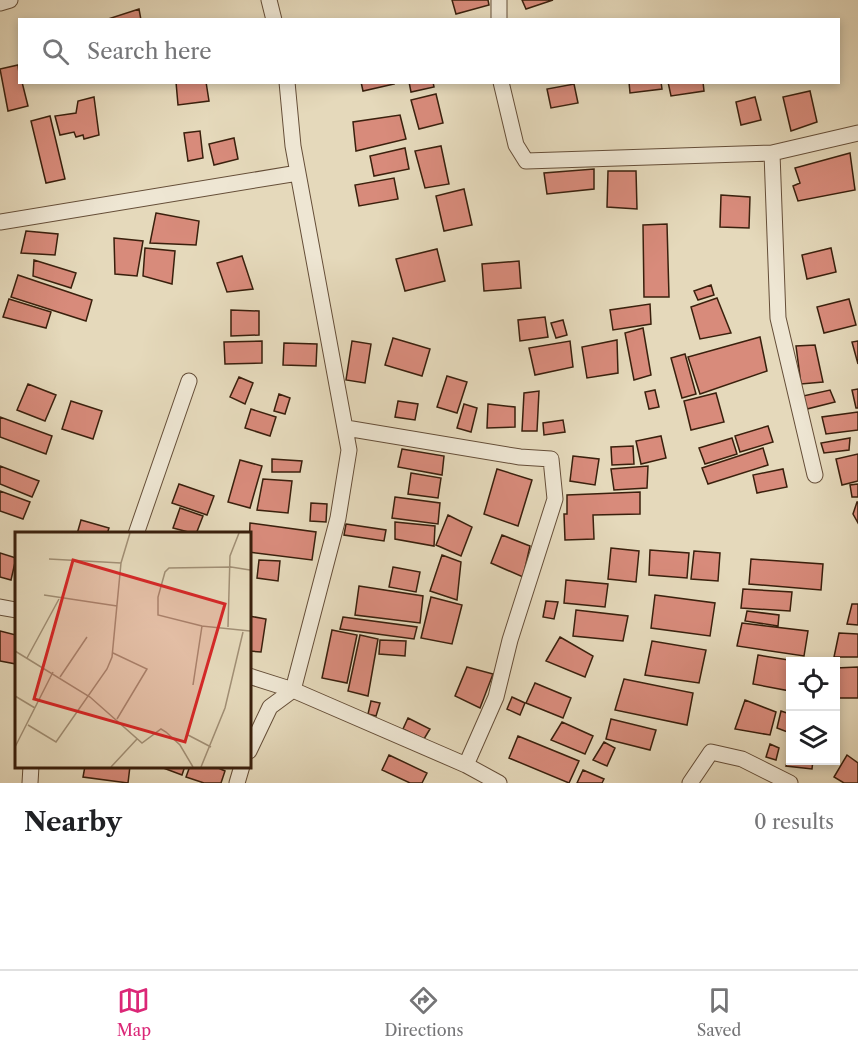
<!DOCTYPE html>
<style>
:root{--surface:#fff;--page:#f6f6f6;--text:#202124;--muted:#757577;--line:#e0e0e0;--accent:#db2777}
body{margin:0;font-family:"Libre Caslon Text",serif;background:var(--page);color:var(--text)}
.controls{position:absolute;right:18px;bottom:18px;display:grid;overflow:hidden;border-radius:0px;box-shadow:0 3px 9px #0003}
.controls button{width:54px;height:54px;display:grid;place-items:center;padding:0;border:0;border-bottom:2px solid var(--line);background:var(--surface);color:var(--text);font:30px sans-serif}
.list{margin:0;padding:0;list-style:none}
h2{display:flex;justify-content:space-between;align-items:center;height:78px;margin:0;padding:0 24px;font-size:26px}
h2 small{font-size:20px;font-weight:400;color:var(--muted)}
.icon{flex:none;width:33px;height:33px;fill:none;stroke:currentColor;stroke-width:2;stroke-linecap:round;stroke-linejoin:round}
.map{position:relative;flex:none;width:858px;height:783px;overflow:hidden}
.search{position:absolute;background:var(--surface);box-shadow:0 3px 9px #0003;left:18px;right:18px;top:18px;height:66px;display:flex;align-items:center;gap:15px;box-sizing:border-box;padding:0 21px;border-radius:0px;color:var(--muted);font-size:22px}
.sheet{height:186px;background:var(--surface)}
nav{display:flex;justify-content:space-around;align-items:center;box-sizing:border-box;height:84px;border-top:2px solid var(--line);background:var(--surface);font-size:16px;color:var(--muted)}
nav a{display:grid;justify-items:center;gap:3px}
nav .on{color:var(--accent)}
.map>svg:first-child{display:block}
.building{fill:#d88b7b;stroke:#3a200d;stroke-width:1.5}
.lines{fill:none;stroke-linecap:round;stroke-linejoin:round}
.minor-casing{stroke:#654e38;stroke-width:17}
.minor{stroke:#eee6d3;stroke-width:15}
.inset-road{fill:none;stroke:#a18f75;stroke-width:1.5}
.view{fill:#d62828;fill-opacity:0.15;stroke:#d62828;stroke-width:3}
.inset-edge{fill:none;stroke:#3a200d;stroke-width:3}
</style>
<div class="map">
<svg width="858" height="783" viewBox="0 0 858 783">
<rect width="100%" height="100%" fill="#e5d9bb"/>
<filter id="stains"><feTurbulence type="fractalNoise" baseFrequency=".00333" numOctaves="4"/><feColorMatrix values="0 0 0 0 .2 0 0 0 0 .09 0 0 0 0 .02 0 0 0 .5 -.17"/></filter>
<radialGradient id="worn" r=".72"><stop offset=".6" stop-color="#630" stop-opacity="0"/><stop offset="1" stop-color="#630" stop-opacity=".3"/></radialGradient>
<!-- building -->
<path class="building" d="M452 0H488L489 5 456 14Z
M522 0H553L526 9Z
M139 9 141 20H108V19Z
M18 65 20 82H22L28 106 8 111 0 69Z
M176 82H206L209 101 178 105Z
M361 82H393L394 84 363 91Z
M409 82H433L434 87 411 92Z
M629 82H661L662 89 630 93Z
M668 82H703L704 91 671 96Z
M574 84 578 103 551 108 547 89Z
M810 91 817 122 791 131 783 97Z
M436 94 443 123 419 129 411 100Z
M94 97 99 135 84 139 83 135 76 137 74 132 60 135 55 116 76 113 78 101Z
M755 97 761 120 741 125 736 102Z
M400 115 406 139 356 151 353 122Z
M50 116 65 179 46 183 31 121Z
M200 131 203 158 188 161 184 133Z
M234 138 238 159 214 165 209 144Z
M441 146 449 184 425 188 415 151Z
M405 148 409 169 374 176 370 156Z
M850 153 855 190 798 201 793 186 800 183 795 168Z
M594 169V189L547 194 544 173Z
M608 171H636L637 209 607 207Z
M394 178 398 199 359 206 355 185Z
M464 189 472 225 444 231 436 196Z
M721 195 750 197 749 228 720 227Z
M156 213 199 221 196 245 150 243Z
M667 224 669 297H644L643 225Z
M26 231 58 234 55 255 21 253Z
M114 238 143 241 137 276 115 274Z
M145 248 175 251 172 284 143 276Z
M831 248 836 272 807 279 802 255Z
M437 249 445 281 405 291 396 259Z
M242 256 253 289 227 292 217 263Z
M34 260 76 273 71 288 33 276Z
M519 261 521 288 484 291 482 264Z
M18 275 92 300 86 321 11 297Z
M711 285 714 295 698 300 694 291Z
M717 298 731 333 700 339 691 307Z
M9 299 51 312 46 328 3 317Z
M849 299 856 325 824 333 817 307Z
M650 304 651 324 613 330 610 310Z
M231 310 259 311V335L231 336Z
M545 317 548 337 520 341 518 320Z
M563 320 567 335 556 338 551 323Z
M643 328 651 375 634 380 625 333Z
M760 337 767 371 700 394 688 357Z
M393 338 430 349 422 376 385 365Z
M617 340 618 373 587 378 582 347Z
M262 341V363L225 364 224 342Z
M352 341 371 344 365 383 346 380Z
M570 341 573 367 535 375 529 348Z
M858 341V364L852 342Z
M284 343 317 344 316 366 283 365Z
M815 345 823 382 801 384 796 346Z
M685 354 696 394 682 398 671 358Z
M447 376 467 382 457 413 437 407Z
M239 377 253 383 245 404 230 397Z
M28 384 56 395 45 421 17 410Z
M858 389V408H856L852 390Z
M655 390 659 407 649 409 645 392Z
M830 390 835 402 807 409 803 396Z
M539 391 537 431H522L524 393Z
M716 393 724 422 691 430 684 401Z
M279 394 290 398 285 414 274 411Z
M71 401 102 411 93 439 62 429Z
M398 401 418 404 415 420 395 417Z
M464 404 477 408 471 432 457 428Z
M488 404 515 407V427L487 428Z
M251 409 276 417 270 436 245 428Z
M858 412V430L826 434 822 417Z
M0 417 52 436 46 454 0 437Z
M563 420 565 432 544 435 543 423Z
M768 426 773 442 740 452 735 436Z
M661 436 666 458 641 464 636 441Z
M732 438 737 454 705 464 699 448Z
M850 438 849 450 824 453 821 443Z
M633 446 634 464 612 465 611 447Z
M763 448 768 465 708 484 702 468Z
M402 449 444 456 442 475 398 467Z
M858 454V481L842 485 836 459Z
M573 456 599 459 595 485 570 481Z
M272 459 302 461 300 472H272Z
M240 460 262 466 250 508 228 502Z
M0 466 39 481 32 497 0 484Z
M648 466 647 488 614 490 611 469Z
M497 469 532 480 518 526 484 514Z
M783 469 787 487 757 493 753 475Z
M411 473 441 478 438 498 408 494Z
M263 479 292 481 288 513 257 510Z
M179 484 214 496 207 515 172 503Z
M858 484V497H852L850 485Z
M0 491 30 502 23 519 0 511Z
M640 492V514L593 515 594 539 565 540 564 514H567V495Z
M395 497 440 503 438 524 392 518Z
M857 502H858V523L853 514Z
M311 503 327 504 326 522 310 521Z
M180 508 203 516 196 534 173 528Z
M448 515 472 527 461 556 436 545Z
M81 520 109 528 107 534H77Z
M395 522 435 526 434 546 395 539Z
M250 523 316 532 312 560 249 552Z
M346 524 386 530 384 541 344 535Z
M502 535 530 546 523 577 491 563Z
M611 548 639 551 636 582 608 579Z
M650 550 689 553 687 578 649 575Z
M694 551 720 553 718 581 691 579Z
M0 553 16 558 11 580 0 577Z
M442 555 461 562 457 600 430 591Z
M751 559 823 564 821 590 749 584Z
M259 560 280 561 278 581 257 578Z
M393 567 420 572 416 592 389 587Z
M566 580 608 584 605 607 564 603Z
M359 586 423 596 420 623 355 615Z
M743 589 792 592 790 611 741 608Z
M655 595 715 603 710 636 651 628Z
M431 597 462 605 452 644 421 638Z
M546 601 558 602 554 619 543 617Z
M852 604H858V625L847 624Z
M576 610 628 616 623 641 573 636Z
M747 611 779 615 778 626 745 621Z
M249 616 266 619 261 652 249 651Z
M343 617 417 627 414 639 340 629Z
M742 623 808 631 804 656 737 646Z
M332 630 357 635 347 683 322 678Z
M0 631 16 635V664L0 661Z
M839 633 858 634V657H834Z
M360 635 378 639 368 696 348 691Z
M560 637 593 656 585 677 546 661Z
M380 640 406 641 405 656 379 654Z
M652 641 706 650 699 683 645 675Z
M758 655 801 662H790V691L753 684Z
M467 667 493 674 480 708 455 696Z
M858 667V698H836V668Z
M624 679 693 693 687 725 615 710Z
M535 683 571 698 563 718 526 703Z
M512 697 525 703 520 715 507 709Z
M745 700 776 712 770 735 735 729Z
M371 701 380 703 376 716 368 714Z
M781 711 790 714V733L777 728Z
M408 718 430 729 424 739 403 729Z
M611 719 656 730 650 750 606 739Z
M562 722 593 736 585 754 551 740Z
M518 736 579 761 569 783 509 758Z
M604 742 615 748 607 766 593 760Z
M770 744 779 748 776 760 766 757Z
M790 753V760H813L812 769 786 766Z
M389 755 427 773 422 783H410L382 770Z
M847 755 858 763V783H844L834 777Z
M85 766H130L128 783 83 777Z
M158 766H185L182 775Z
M190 766H214L225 771 221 783H204L186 777Z
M583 770 604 779 602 783H577Z"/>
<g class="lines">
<defs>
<path id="minor" d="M269 0 274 20
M0 3 10 0
M499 20V0
M501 82 516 145 526 161 772 153
M0 222 298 173
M346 428 520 457 551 459 555 499 510 640 496 697 466 765
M815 475 778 318 772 153 858 133
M136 534 189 381
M0 607 16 610
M249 676 293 690 466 765 499 783
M249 751 270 707 293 690 338 518 349 450 293 146 287 82
M30 783 31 766
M237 783 242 766
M690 783 711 752 742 759 790 783"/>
</defs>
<!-- minor casing -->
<use href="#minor" class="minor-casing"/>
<!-- minor -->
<use href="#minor" class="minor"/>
</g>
<!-- overview -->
<g transform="translate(15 532)">
<rect width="236" height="236" fill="#e5d9bb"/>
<path class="inset-road" d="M34 27 106 31M29 63 102 74M187 94 143 83V65L150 40 154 36 216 35 235 38M213 95 215 24 224 1M0 119 75 165 127 211 146 197 151 200 165 213 178 235M98 121 132 137 102 187M12 126 44 67M45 145 72 105M178 153 187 94 235 99M0 164 20 176M13 193 41 210 92 137 97 125 106 31 115 1M173 203 196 215M0 215 38 140M96 235 122 207M186 235 210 176 228 100"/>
<path class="view" d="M58 28 210 72 170 210 19 167Z"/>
<rect width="236" height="236" class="inset-edge"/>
</g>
<rect width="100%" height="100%" filter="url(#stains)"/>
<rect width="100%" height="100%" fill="url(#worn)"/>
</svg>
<div class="controls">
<button><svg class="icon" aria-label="locate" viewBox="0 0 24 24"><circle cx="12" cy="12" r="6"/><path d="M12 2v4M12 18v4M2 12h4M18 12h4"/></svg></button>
<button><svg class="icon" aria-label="layers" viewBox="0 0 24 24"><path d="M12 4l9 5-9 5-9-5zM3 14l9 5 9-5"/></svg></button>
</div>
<div class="search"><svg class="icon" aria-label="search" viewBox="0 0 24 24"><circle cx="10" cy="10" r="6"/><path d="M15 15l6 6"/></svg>Search here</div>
</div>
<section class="sheet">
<h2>Nearby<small>0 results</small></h2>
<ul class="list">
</ul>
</section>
<nav>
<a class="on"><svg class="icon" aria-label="map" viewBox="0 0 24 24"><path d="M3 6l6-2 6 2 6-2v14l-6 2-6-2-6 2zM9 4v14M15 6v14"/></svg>Map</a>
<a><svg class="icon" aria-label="directions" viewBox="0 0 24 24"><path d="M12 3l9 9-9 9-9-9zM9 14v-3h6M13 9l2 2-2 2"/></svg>Directions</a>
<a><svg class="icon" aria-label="saved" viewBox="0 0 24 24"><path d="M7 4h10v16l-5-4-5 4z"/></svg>Saved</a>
</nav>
